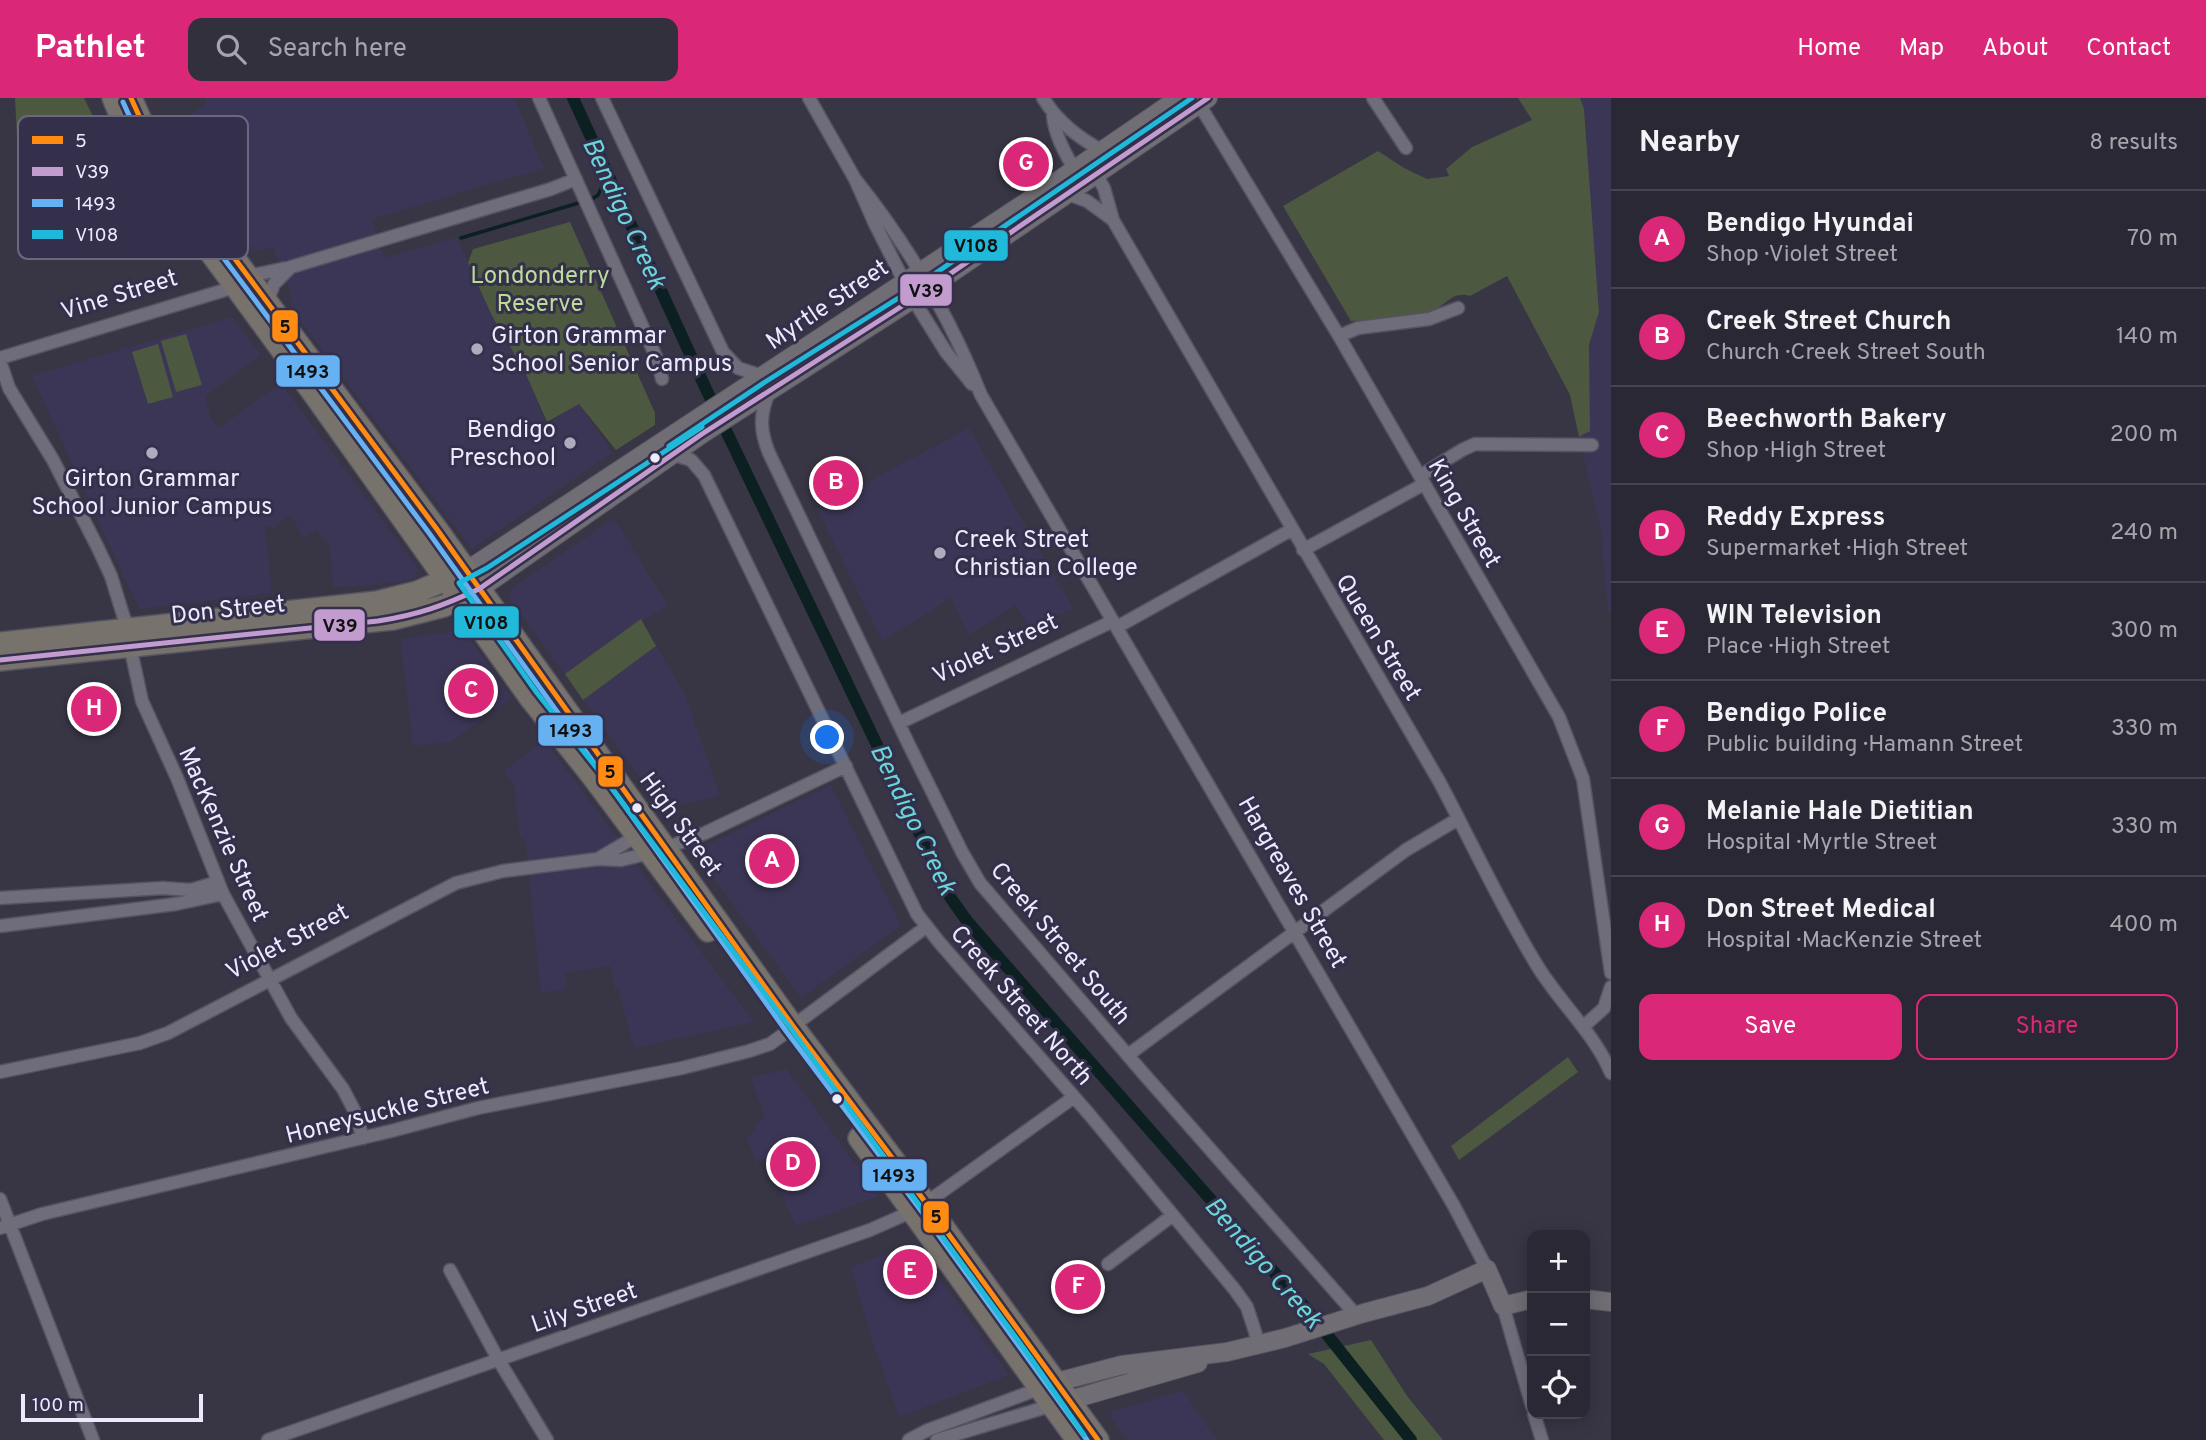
<!DOCTYPE html>
<meta charset="utf-8">
<style>
:root{--surface:#2a2834;--page:#32303c;--text:#f1f3f6;--muted:#a5a6ac;--line:#46444f;--accent:#db2777}
body{margin:0;font-family:Overpass,sans-serif;background:var(--page);color:var(--text)}
.controls{position:absolute;right:21px;bottom:21px;display:grid;overflow:hidden;border-radius:14px;box-shadow:0 4px 18px #0003}
.controls button{width:63px;height:63px;display:grid;place-items:center;padding:0;border:0;border-bottom:2px solid var(--line);background:var(--surface);color:var(--text);font:35px sans-serif}
.scale{position:absolute;left:21px;bottom:18px;width:182px;box-sizing:border-box;padding-left:7px;border:4px solid #eceafd;border-top:0;font-size:19px;line-height:24px;white-space:nowrap;color:#eceafd;-webkit-text-stroke:5px #342f4b;paint-order:stroke}
.you{position:absolute;left:828px;top:640px;width:24px;height:24px;margin:-18px;border:5px solid #fff;border-radius:50%;background:#1a73e8;box-shadow:0 0 0 10px #1a73e833}
.badge{display:grid;place-items:center;width:46px;height:46px;border-radius:50%;background:var(--accent);color:#fff;font-size:23px;font-weight:700}
.pin{position:absolute;translate:-50% -50%;border:4px solid #fff;box-shadow:0 2px 7px #0006}
.list{margin:0;padding:0;list-style:none}
h2{display:flex;justify-content:space-between;align-items:center;height:91px;margin:0;padding:0 28px;font-size:30px}
h2 small{font-size:23px;font-weight:400;color:var(--muted)}
.list li{display:grid;grid-template-columns:46px 1fr auto;gap:21px;align-items:center;box-sizing:border-box;height:98px;padding:0 28px;border-top:2px solid var(--line)}
.list b{display:block;font-size:26px;white-space:nowrap}
.list p{margin:0;font-size:23px;white-space:nowrap;color:var(--muted)}
.list em{font-size:23px;font-style:normal;color:var(--muted)}
.actions{display:flex;gap:14px;padding:21px 28px}
.actions a{flex:1;padding:16px 0;border:2px solid var(--accent);border-radius:14px;text-align:center;font-size:24px;color:var(--accent)}
.actions .main{background:var(--accent);color:#fff}
.icon{flex:none;width:38px;height:38px;fill:none;stroke:currentColor;stroke-width:2;stroke-linecap:round;stroke-linejoin:round}
.map{position:relative;flex:none;width:1611px;height:1342px;overflow:hidden}
header{display:flex;align-items:center;gap:42px;box-sizing:border-box;height:98px;padding:0 35px;background:var(--accent);color:#fff}
header strong{font-size:33px}
nav{display:flex;gap:38px;margin-inline-start:auto;font-size:24px}
.search{width:490px;height:63px;background:var(--page);display:flex;align-items:center;gap:18px;box-sizing:border-box;padding:0 24px;border-radius:14px;color:var(--muted);font-size:26px}
main{display:flex}
aside{flex:1;background:var(--surface)}
.map>svg:first-child{display:block}
.built{fill:#3b3655}
.green{fill:#4c5940}
.lines{fill:none;stroke-linecap:round;stroke-linejoin:round}
.stream{stroke:#0c2022;stroke-width:3.5}
.canal{stroke:#0c2022;stroke-width:12}
.street-casing{stroke:#555362;stroke-width:15}
.secondary-casing{stroke:#555362;stroke-width:20}
.highway-casing{stroke:#555362;stroke-width:24}
.street{stroke:#6f6d7a;stroke-width:12}
.secondary{stroke:#706e74;stroke-width:18}
.highway{stroke:#77726c;stroke-width:21}
.bus-1-casing{stroke:#342f4b;stroke-width:10}
.bus-2-casing{stroke:#342f4b;stroke-width:10}
.bus-3-casing{stroke:#342f4b;stroke-width:10}
.bus-4-casing{stroke:#342f4b;stroke-width:10}
.bus-1{stroke:#ff8b13;stroke-width:5}
.bus-2{stroke:#c29ccf;stroke-width:5}
.bus-3{stroke:#66b1f2;stroke-width:5}
.bus-4{stroke:#20b9da;stroke-width:5}
.poi-dot{fill:#adabbd;stroke:#342f4b;stroke-width:2.5}
.bus-dot{fill:#eceafd;stroke:#342f4b;stroke-width:2.5}
.labels{text-anchor:middle;stroke-width:6;stroke-linejoin:round;paint-order:stroke}
.park-label{font-size:24px;fill:#bbdc97;stroke:#342f4b}
.street-label{font-size:24px;fill:#eceafd;stroke:#342f4b}
.poi-label{font-size:24px;fill:#eceafd;stroke:#342f4b;text-anchor:start}
.water-label{font-size:26px;font-style:italic;fill:#6bd6d7;stroke:#342f4b}
.key{fill:#342f4b;stroke:#6b6780;stroke-width:2}
.key-label{font-size:19px;fill:#eceafd}
.line-badge{stroke:#342f4b;stroke-width:2.5}
.pale-badge-label{font-size:19px;text-anchor:middle;font-weight:bold;fill:#111}
</style>
<header>
<strong>Pathlet</strong>
<div class="search"><svg class="icon" aria-label="search" viewBox="0 0 24 24"><circle cx="10" cy="10" r="6"/><path d="M15 15l6 6"/></svg>Search here</div>
<nav><a>Home</a><a>Map</a><a>About</a><a>Contact</a></nav>
</header>
<main>
<div class="map">
<svg width="1611" height="1342" viewBox="0 0 1611 1342">
<rect width="100%" height="100%" fill="#383545"/>
<!-- built -->
<path class="built" d="M205 0H514L544 70 372 121 383 160 457 139 492 218 524 272 545 323 530 332 532 337 579 305 612 355 472 451 293 213 290 194 273 150 254 153 168 35 206 5Z
M1580 0H1611V514H1608L1602 446 1604 445 1579 339 1590 333 1589 247 1599 214 1584 11Z
M232 219 261 257 205 298 211 321 219 330 281 285 418 470 415 479 407 483 333 490 330 449 316 432 303 439 291 417 273 430 265 427 272 495 139 511 32 278Z
M969 330 1073 510 1030 531 1015 507 969 537 951 500 882 543 817 411Z
M614 420 668 508 641 522 686 598 720 698 662 710 509 500 513 489Z
M464 532 511 600 451 644 413 648 400 541Z
M544 642 640 770 647 782 754 924 634 950 618 891H615L610 868 565 875 567 890 541 895 525 740H520L514 686 504 673Z
M831 687 901 827 801 900 694 753Z
M786 971 879 1098 796 1128 766 1060 756 1064 746 1039 756 1033 754 1028 765 1018 750 980Z
M914 1145 1009 1277 899 1319 872 1242 851 1169Z
M1183 1293 1217 1342H1127L1111 1320 1110 1314Z"/>
<!-- green -->
<path class="green" d="M15 0H84L109 51 18 60Z
M1518 0H1580L1584 11 1599 214 1589 247 1590 333 1579 339 1570 297 1507 178 1470 198C1452 192 1445 209 1430 214 1410 220 1373 222 1351 223L1283 108 1378 53 1404 70 1427 81 1449 78 1446 71 1472 49 1532 22Z
M570 124 655 315V327L616 352 579 306 547 324 524 272 492 218 468 165 473 151Z
M186 236 202 287 176 294 161 243Z
M158 246 173 299 148 306 132 254Z
M641 521 656 548 583 602 565 576Z
M1568 959 1578 974 1459 1062 1451 1048Z
M1371 1242 1407 1298 1443 1342H1384L1324 1266 1308 1256Z"/>
<g class="lines">
<!-- stream -->
<path class="stream" d="M461 140 592 101 598 97 608 77"/>
<!-- canal -->
<path class="canal" d="M573 0 706 291 950 799 967 823 1309 1214 1411 1342"/>
<defs>
<path id="street" d="M539 0 658 263 662 281
M602 0 723 254 738 270 762 278
M809 0 855 81 875 126 913 201 946 254 972 286
M1043 0C1057 23 1077 39 1101 52
M1373 0 1406 50
M1199 6 1339 238 1559 619 1583 681 1611 875
M1053 18C1055 39 1067 60 1079 78
M1092 70 1104 90 1113 122 1439 683C1472 745 1501 809 1538 869 1561 906 1594 935 1611 975
M855 81C908 147 950 219 981 297L1454 1108 1487 1171
M1068 96 1087 103 1113 122
M249 178 291 169 551 91 576 81
M267 204 274 186 291 169
M1339 238 1358 230 1429 221 1458 210
M0 260 225 192 234 187
M0 263 9 290 53 362 98 450 111 478 124 520 131 531
M770 291C760 315 759 331 769 355L909 647 962 754 980 785 1143 975 1356 1217
M672 356 691 362 704 377 917 816 939 844 1089 1016 1235 1192 1247 1209 1259 1246
M1420 378 1462 352 1475 346 1592 347
M1303 452 1424 386
M1117 529 1291 432
M130 548 142 603 177 680 223 796 291 920 343 991 354 1012 363 1040
M899 625 1113 523
M666 750 705 735 846 668
M601 759 637 738
M0 800 163 790 191 792 218 784
M0 828 176 806 223 796
M793 928 926 829
M1584 928 1604 910 1611 889
M1128 957 1406 752 1458 721
M0 974 140 945 168 935 456 785 503 773 598 761 621 762 650 755
M0 1101 93 1342
M926 1105 1074 999
M0 1130 42 1116 391 1033 478 1010 682 970 749 953 770 946 784 936
M1108 1166 1173 1117
M450 1172 498 1261 547 1342
M1503 1208 1532 1308
M1534 1316 1542 1342
M268 1342 870 1132 913 1113
M909 1342 928 1332 1041 1290
M937 1342 1053 1307"/>
<path id="secondary" d="M466 473 1034 99 1179 0
M479 491 702 336 913 201 1208 0
M1585 1201 1611 1204
M1057 1284 1122 1267 1227 1254 1285 1240 1364 1215 1428 1198 1487 1171 1503 1208 1532 1201
M1070 1302 1198 1265"/>
<path id="highway" d="M113 0 128 36 150 72 313 295 530 600 592 678 708 833
M131 0 150 42 194 106 436 430 793 928 926 1105 1098 1342
M0 545 377 504 417 494 457 477
M0 562 393 521 444 508 471 495
M859 1040 1077 1342"/>
</defs>
<!-- street casing -->
<use href="#street" class="street-casing"/>
<!-- secondary casing -->
<use href="#secondary" class="secondary-casing"/>
<!-- highway casing -->
<use href="#highway" class="highway-casing"/>
<!-- street -->
<use href="#street" class="street"/>
<!-- secondary -->
<use href="#secondary" class="secondary"/>
<!-- highway -->
<use href="#highway" class="highway"/>
<defs>
<path id="bus-1" d="M131 0 150 42 194 106 436 430 793 928 926 1105 1098 1342"/>
<path id="bus-2" d="M0 562 378 523C417 517 443 508 479 491L702 336 913 201 1208 0"/>
<path id="bus-3" d="M123 4 142 46 187 111 429 435 786 933 919 1110 1087 1342"/>
<path id="bus-4" d="M702 329 487 470 459 485 537 595 599 673 791 931 1030 1259 1084 1337
M669 348 765 284 908 194 1192 0"/>
</defs>
<!-- bus-1 casing -->
<use href="#bus-1" class="bus-1-casing"/>
<!-- bus-2 casing -->
<use href="#bus-2" class="bus-2-casing"/>
<!-- bus-3 casing -->
<use href="#bus-3" class="bus-3-casing"/>
<!-- bus-4 casing -->
<use href="#bus-4" class="bus-4-casing"/>
<!-- bus-1 -->
<use href="#bus-1" class="bus-1"/>
<!-- bus-2 -->
<use href="#bus-2" class="bus-2"/>
<!-- bus-3 -->
<use href="#bus-3" class="bus-3"/>
<!-- bus-4 -->
<use href="#bus-4" class="bus-4"/>
</g>
<!-- markers -->
<g class="poi-dot">
<circle cx="477" cy="251" r="7"/>
<circle cx="570" cy="345" r="7"/>
<circle cx="152" cy="355" r="7"/>
<circle cx="940" cy="455" r="7"/>
</g>
<g class="bus-dot">
<circle cx="655" cy="360" r="6"/>
<circle cx="637" cy="710" r="6"/>
<circle cx="837" cy="1001" r="6"/>
</g>
<g class="labels">
<!-- park labels -->
<g class="park-label">
<text x="540" y="185">Londonderry<tspan x="540" dy="28">Reserve</tspan></text>
</g>
<!-- street labels -->
<g class="street-label">
<text transform="translate(119 196) rotate(-17)" y="8">Vine Street</text>
<text transform="translate(827 206) rotate(-34)" y="8">Myrtle Street</text>
<text transform="translate(1465 415) rotate(60)" y="8">King Street</text>
<text transform="translate(228 511) rotate(-6)" y="8">Don Street</text>
<text transform="translate(1379 539) rotate(59)" y="8">Queen Street</text>
<text transform="translate(995 550) rotate(-25)" y="8">Violet Street</text>
<text transform="translate(681 726) rotate(54)" y="8">High Street</text>
<text transform="translate(224 736) rotate(66)" y="8">MacKenzie Street</text>
<text transform="translate(1293 784) rotate(60)" y="8">Hargreaves Street</text>
<text transform="translate(287 843) rotate(-28)" y="8">Violet Street</text>
<text transform="translate(1061 845) rotate(50)" y="8">Creek Street South</text>
<text transform="translate(1022 907) rotate(49)" y="8">Creek Street North</text>
<text transform="translate(387 1012) rotate(-14)" y="8">Honeysuckle Street</text>
<text transform="translate(584 1209) rotate(-19)" y="8">Lily Street</text>
</g>
<!-- poi labels -->
<g class="poi-label">
<text x="491" y="245">Girton Grammar<tspan x="491" dy="28">School Senior Campus</tspan></text>
<text x="556" y="339" text-anchor="end">Bendigo<tspan x="556" dy="28">Preschool</tspan></text>
<text x="152" y="388" text-anchor="middle">Girton Grammar<tspan x="152" dy="28">School Junior Campus</tspan></text>
<text x="954" y="449">Creek Street<tspan x="954" dy="28">Christian College</tspan></text>
</g>
<!-- water labels -->
<g class="water-label">
<text transform="translate(625 115) rotate(65)" y="9">Bendigo Creek</text>
<text transform="translate(914 721) rotate(64)" y="9">Bendigo Creek</text>
<text transform="translate(1264 1164) rotate(49)" y="9">Bendigo Creek</text>
</g>
</g>
<!-- legend -->
<rect x="18" y="18" width="230" height="143" rx="10" class="key"/>
<rect x="32" y="38" width="31" height="8" fill="#ff8b13"/>
<rect x="32" y="69" width="31" height="9" fill="#c29ccf"/>
<rect x="32" y="101" width="31" height="8" fill="#66b1f2"/>
<rect x="32" y="132" width="31" height="9" fill="#20b9da"/>
<g class="key-label">
<text x="75" y="49">5</text>
<text x="75" y="80">V39</text>
<text x="75" y="112">1493</text>
<text x="75" y="143">V108</text>
</g>
<g class="line-badge">
<rect x="943" y="131" width="66" height="33" rx="7" fill="#20b9da"/>
<rect x="899" y="175" width="54" height="34" rx="7" fill="#c29ccf"/>
<rect x="271" y="211" width="28" height="34" rx="7" fill="#ff8b13"/>
<rect x="275" y="256" width="66" height="34" rx="7" fill="#66b1f2"/>
<rect x="453" y="507" width="67" height="34" rx="7" fill="#20b9da"/>
<rect x="313" y="510" width="53" height="34" rx="7" fill="#c29ccf"/>
<rect x="537" y="616" width="67" height="33" rx="7" fill="#66b1f2"/>
<rect x="597" y="657" width="27" height="33" rx="7" fill="#ff8b13"/>
<rect x="861" y="1060" width="67" height="34" rx="7" fill="#66b1f2"/>
<rect x="922" y="1102" width="28" height="34" rx="7" fill="#ff8b13"/>
</g>
<g class="pale-badge-label">
<text x="976" y="154">V108</text>
<text x="926" y="199">V39</text>
<text x="285" y="235">5</text>
<text x="308" y="280">1493</text>
<text x="486" y="531">V108</text>
<text x="340" y="534">V39</text>
<text x="571" y="639">1493</text>
<text x="610" y="680">5</text>
<text x="894" y="1084">1493</text>
<text x="936" y="1125">5</text>
</g>
</svg>
<div class="controls">
<button>+</button>
<button>−</button>
<button><svg class="icon" aria-label="locate" viewBox="0 0 24 24"><circle cx="12" cy="12" r="6"/><path d="M12 2v4M12 18v4M2 12h4M18 12h4"/></svg></button>
</div>
<div class="scale">100 m</div>
<div class="you"></div>
<div class="pin badge" style="left:772px;top:763px">A</div>
<div class="pin badge" style="left:836px;top:385px">B</div>
<div class="pin badge" style="left:471px;top:593px">C</div>
<div class="pin badge" style="left:793px;top:1066px">D</div>
<div class="pin badge" style="left:910px;top:1174px">E</div>
<div class="pin badge" style="left:1078px;top:1189px">F</div>
<div class="pin badge" style="left:1026px;top:66px">G</div>
<div class="pin badge" style="left:94px;top:611px">H</div>
</div>
<aside>
<h2>Nearby<small>8 results</small></h2>
<ul class="list">
<li><span class="badge">A</span><div><b>Bendigo Hyundai</b><p>Shop · Violet Street</p></div><em>70 m</em></li>
<li><span class="badge">B</span><div><b>Creek Street Church</b><p>Church · Creek Street South</p></div><em>140 m</em></li>
<li><span class="badge">C</span><div><b>Beechworth Bakery</b><p>Shop · High Street</p></div><em>200 m</em></li>
<li><span class="badge">D</span><div><b>Reddy Express</b><p>Supermarket · High Street</p></div><em>240 m</em></li>
<li><span class="badge">E</span><div><b>WIN Television</b><p>Place · High Street</p></div><em>300 m</em></li>
<li><span class="badge">F</span><div><b>Bendigo Police</b><p>Public building · Hamann Street</p></div><em>330 m</em></li>
<li><span class="badge">G</span><div><b>Melanie Hale Dietitian</b><p>Hospital · Myrtle Street</p></div><em>330 m</em></li>
<li><span class="badge">H</span><div><b>Don Street Medical</b><p>Hospital · MacKenzie Street</p></div><em>400 m</em></li>
</ul>
<div class="actions"><a class="main">Save</a><a>Share</a></div>
</aside>
</main>
